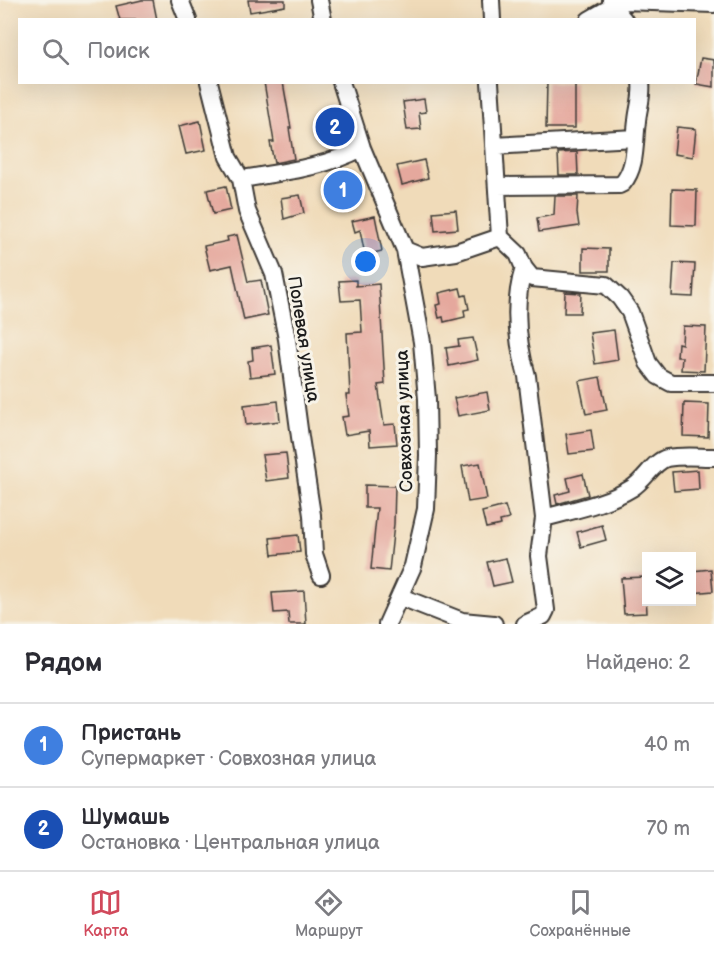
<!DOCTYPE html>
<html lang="ru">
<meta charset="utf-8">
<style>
:root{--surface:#fff;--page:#f2f2f3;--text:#2b2b33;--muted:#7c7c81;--line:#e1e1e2;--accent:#d1495b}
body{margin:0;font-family:"Balsamiq Sans",sans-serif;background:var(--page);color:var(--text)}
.controls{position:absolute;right:18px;bottom:18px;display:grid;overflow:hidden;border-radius:0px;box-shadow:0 6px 24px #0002}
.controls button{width:54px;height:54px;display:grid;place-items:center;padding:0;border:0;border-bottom:2px solid var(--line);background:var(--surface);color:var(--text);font:30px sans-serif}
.you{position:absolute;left:366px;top:262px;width:21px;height:21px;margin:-15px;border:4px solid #fff;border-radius:50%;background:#1a73e8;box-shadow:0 0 0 9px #1a73e833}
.badge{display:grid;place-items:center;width:39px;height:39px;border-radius:50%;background:var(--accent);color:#fff;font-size:20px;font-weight:700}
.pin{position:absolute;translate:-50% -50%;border:3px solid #fff;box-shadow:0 2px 6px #0006}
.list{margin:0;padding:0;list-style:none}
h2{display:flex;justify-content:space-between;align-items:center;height:78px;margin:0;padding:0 24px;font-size:26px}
h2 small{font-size:20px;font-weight:400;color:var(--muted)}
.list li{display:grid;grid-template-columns:39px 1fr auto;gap:18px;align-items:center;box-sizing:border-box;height:84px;padding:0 24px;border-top:2px solid var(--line)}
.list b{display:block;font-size:22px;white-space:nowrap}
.list p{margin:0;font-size:20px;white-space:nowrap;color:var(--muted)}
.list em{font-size:20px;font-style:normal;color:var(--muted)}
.icon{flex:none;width:33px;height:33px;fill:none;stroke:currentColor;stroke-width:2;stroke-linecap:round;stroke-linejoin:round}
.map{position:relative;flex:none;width:714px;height:624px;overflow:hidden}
.search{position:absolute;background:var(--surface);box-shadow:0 6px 24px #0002;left:18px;right:18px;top:18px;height:66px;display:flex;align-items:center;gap:15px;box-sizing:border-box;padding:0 21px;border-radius:0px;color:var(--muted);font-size:22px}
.sheet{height:246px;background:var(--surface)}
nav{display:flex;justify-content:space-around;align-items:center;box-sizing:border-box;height:84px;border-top:2px solid var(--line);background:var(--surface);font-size:16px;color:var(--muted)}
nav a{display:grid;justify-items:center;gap:3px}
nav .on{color:var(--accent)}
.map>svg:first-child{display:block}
.building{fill:#e5a89d}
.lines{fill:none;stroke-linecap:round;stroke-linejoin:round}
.minor-casing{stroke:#3c3934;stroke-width:20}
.minor{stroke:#fff;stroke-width:16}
.labels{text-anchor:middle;stroke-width:6;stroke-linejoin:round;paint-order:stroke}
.street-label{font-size:18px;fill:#1c1c1c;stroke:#f7f3e8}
</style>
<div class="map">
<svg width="714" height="624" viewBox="0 0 714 624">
<rect width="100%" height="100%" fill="#f7f3e8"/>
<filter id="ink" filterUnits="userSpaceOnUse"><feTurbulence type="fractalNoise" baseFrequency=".0167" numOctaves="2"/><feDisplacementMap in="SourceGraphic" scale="12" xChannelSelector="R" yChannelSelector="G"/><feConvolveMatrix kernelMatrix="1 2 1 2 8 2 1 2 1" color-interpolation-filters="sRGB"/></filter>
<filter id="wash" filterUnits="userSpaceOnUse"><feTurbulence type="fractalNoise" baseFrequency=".008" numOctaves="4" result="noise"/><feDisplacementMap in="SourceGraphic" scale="24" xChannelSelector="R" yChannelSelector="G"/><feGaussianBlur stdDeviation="1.35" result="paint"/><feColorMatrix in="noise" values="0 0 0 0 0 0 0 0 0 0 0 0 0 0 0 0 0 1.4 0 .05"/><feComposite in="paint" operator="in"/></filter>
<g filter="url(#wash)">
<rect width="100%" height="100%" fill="#f0dbb9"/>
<g id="blocks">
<!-- building -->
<path class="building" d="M142 0H153L157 20H120L116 6Z
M248 0H285V6L250 12Z
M701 58 714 60V87L696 84Z
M264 82H283L291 128H289L294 159 274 163 270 142H274Z
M547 82H575V128H546Z
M424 99 426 112 419 113 421 129 407 130 403 102Z
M200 121 206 150 186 154 179 126Z
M677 127 696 129 693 157 674 154Z
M577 152 578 175H559L558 153Z
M424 160 428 178 402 185 397 166Z
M348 177 354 199 339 203 333 181Z
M226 186 231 210 213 214 207 190Z
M672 189 697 190 696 226 671 225Z
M300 195 304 213 284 219 281 198Z
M555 196H578L577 213 579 226 539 232 537 218 554 215Z
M456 210 458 229 435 231 433 212Z
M375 216 382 251 365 255 360 230 355 232 352 221Z
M237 235 248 282 261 280 268 315 244 320 232 265 210 270 204 246 228 241 227 237Z
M583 248 609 249V271H583Z
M674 263 695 264 693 297 672 296Z
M356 280V286L379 284 385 384 378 385 384 425 395 424 397 444 370 446 369 431 345 435 342 417 349 416 346 395H350L347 333 362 332 360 300 341 301 339 281Z
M460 288 462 296 466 295 469 309 464 310 465 317 444 322 443 317 439 318 436 305 441 304 439 293Z
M565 292 581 293 580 313H564Z
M683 326 706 327 704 371 681 370 682 357H677L678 343 682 344Z
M614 330 618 360 595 364 590 333Z
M473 338 478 360 449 366 446 348 459 346 458 340Z
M271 345 275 374 250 377 248 361 253 360 252 348Z
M600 377 607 410 586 414 579 381Z
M487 392 490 410 458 416 454 398Z
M278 401 280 421 246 425 244 405Z
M684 403 709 404 708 437 683 436Z
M591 430 594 451 569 454 566 434Z
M286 453 289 478 266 481 262 455Z
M480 463 487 499 468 502 462 466Z
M698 470 699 489 674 491 672 472Z
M583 474 588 495 557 504 555 495 570 491 567 478Z
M365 485 395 486 394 524 389 571 371 569 377 508H365Z
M505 506 509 519 500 521 501 525 486 528 482 512Z
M602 525 606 540 581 547 577 532Z
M298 535 300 552 272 555 270 538Z
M506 558 512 582 493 586 487 562Z
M711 569 713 591 692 593V571Z
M645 577 647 613 624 614 621 578Z
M304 591 306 624H289L288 612 274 613 272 593Z"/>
</g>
</g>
<g filter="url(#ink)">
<use href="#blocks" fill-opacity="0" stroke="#3c3934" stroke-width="1.5"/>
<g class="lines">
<defs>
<path id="minor" d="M180 0 188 20
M319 0 323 20
M491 0 492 20
M611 0 612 6 624 20
M589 20 622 1 714 4
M209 82 228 157 241 179 247 211 274 274 287 339 300 437 312 515 314 554 321 575
M341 82 362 148 405 250 422 342 427 399 428 455 426 509 413 566 387 624
M490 82 500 237 518 254 524 268C513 303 517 342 527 376L544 518
M494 146 635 138
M241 179C283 172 324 168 362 148
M497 186 619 185 623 183C637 166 634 142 637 121 638 108 643 96 641 82
M405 250 422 257 456 252 500 237
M524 268 532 278 606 285 620 298 630 312 648 363 658 376 671 383H714
M401 597 462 621 494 624
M525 624 543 616 546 610 539 556 544 518C573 510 606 504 632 488 645 480 654 461 667 458 682 455 699 457 714 457"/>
</defs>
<!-- minor casing -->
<use href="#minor" class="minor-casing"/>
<!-- minor -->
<use href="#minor" class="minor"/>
</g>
</g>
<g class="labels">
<!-- street labels -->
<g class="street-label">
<text transform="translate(304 339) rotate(81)" y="6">Полевая улица</text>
<text transform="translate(404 421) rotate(-92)" y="6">Совхозная улица</text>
</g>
</g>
</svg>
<div class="controls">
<button><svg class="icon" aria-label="layers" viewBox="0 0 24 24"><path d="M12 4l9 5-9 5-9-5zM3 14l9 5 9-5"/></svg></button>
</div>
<div class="you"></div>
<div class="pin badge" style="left:343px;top:190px;background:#3f7fe0">1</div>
<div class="pin badge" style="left:335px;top:127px;background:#1a4fb4">2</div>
<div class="search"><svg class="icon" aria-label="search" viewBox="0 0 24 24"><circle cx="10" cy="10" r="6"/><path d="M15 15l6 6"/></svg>Поиск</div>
</div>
<section class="sheet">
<h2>Рядом<small>Найдено: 2</small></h2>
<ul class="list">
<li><span class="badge" style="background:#3f7fe0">1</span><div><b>Пристань</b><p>Супермаркет · Совхозная улица</p></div><em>40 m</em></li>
<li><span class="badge" style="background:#1a4fb4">2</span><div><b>Шумашь</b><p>Остановка · Центральная улица</p></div><em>70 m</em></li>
</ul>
</section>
<nav>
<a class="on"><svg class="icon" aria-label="map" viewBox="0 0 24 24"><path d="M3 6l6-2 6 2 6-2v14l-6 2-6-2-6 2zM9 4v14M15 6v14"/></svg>Карта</a>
<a><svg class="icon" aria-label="directions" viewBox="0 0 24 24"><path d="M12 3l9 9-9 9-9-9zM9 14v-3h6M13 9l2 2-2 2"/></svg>Маршрут</a>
<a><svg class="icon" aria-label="saved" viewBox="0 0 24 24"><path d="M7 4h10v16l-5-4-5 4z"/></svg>Сохранённые</a>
</nav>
